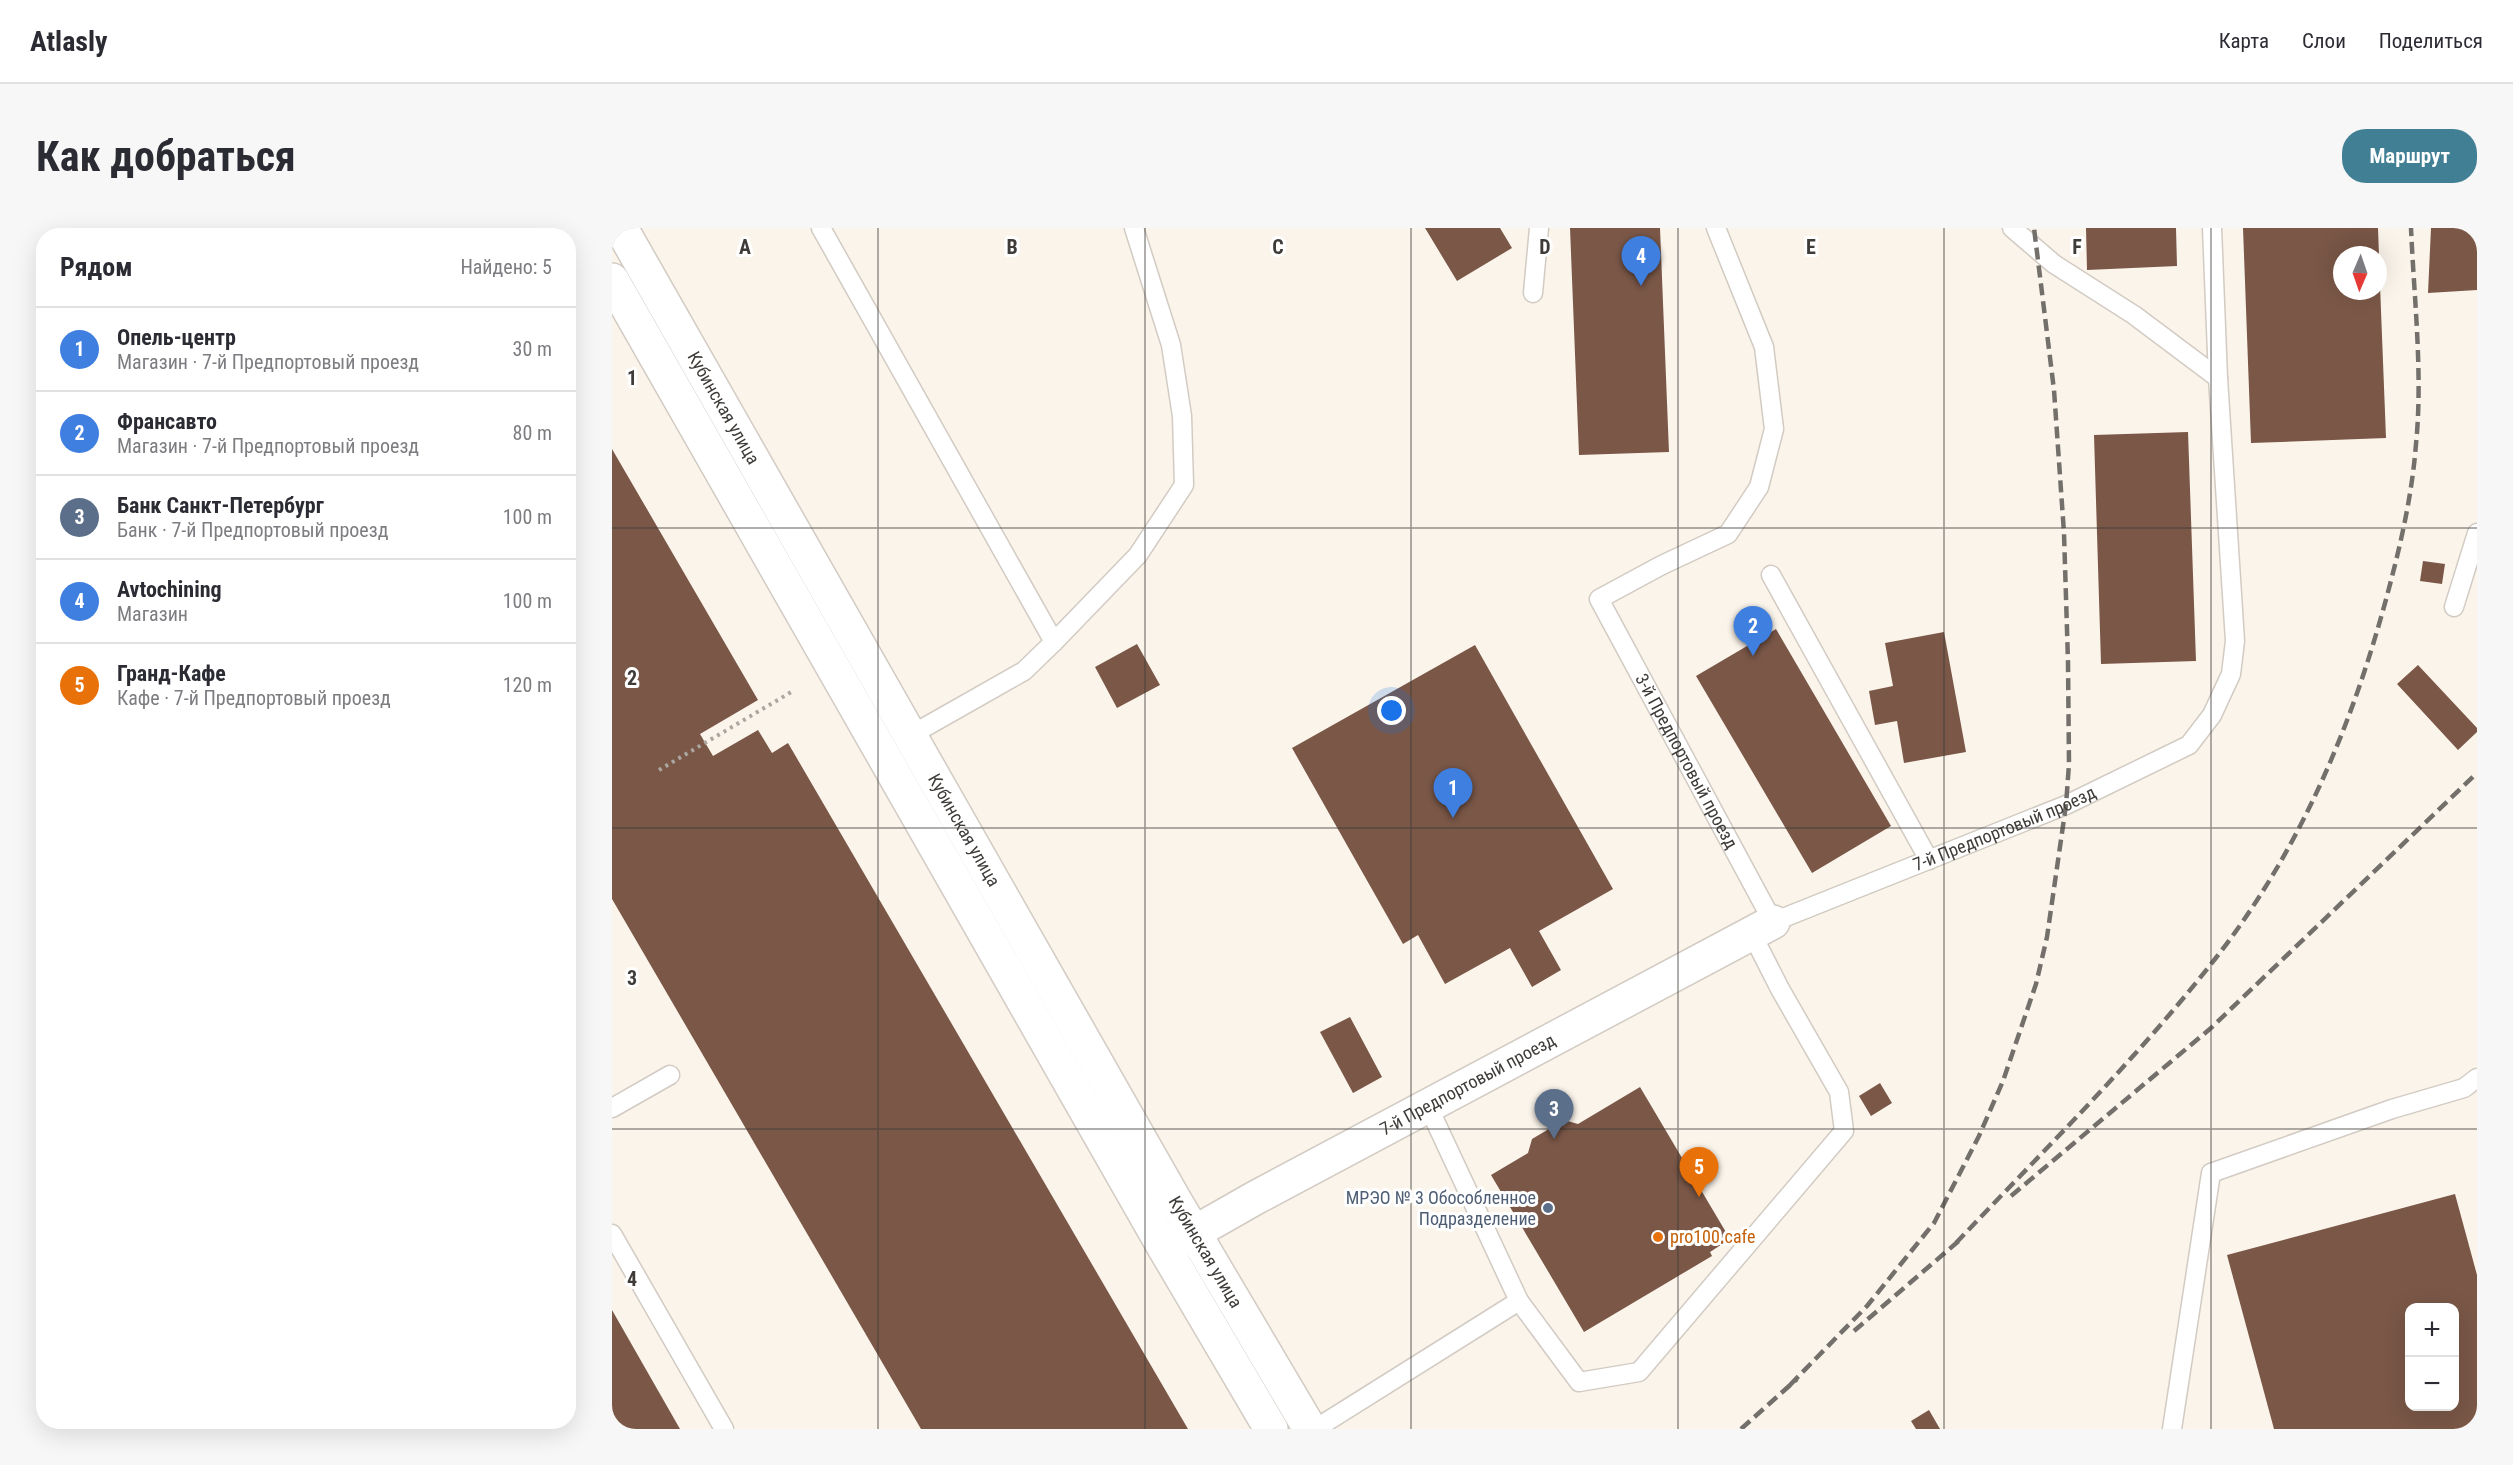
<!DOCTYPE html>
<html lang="ru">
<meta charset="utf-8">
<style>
:root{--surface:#fff;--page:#f7f7f7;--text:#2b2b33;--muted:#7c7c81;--line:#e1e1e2;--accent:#418094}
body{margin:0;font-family:"Roboto Condensed",sans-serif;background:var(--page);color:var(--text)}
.controls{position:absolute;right:18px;bottom:18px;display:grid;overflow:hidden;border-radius:12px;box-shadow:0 6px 24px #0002}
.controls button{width:54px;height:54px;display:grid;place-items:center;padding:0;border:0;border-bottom:2px solid var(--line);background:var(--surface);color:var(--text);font:30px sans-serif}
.compass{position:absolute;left:1721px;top:18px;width:54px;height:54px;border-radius:50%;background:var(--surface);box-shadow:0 6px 24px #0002;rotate:182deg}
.you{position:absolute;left:780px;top:483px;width:21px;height:21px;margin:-15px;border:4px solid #fff;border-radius:50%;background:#1a73e8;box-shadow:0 0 0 9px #1a73e833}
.badge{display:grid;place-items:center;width:39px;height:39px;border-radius:50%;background:var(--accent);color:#fff;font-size:20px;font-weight:700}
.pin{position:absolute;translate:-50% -50px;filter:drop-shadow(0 2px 3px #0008)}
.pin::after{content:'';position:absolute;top:32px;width:21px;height:18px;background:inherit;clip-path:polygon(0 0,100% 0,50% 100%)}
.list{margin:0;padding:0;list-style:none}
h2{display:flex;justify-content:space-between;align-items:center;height:78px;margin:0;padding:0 24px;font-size:26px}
h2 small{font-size:20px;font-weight:400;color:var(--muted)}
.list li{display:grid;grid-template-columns:39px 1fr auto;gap:18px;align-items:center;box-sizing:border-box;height:84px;padding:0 24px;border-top:2px solid var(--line)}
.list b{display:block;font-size:22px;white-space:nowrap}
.list p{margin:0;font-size:20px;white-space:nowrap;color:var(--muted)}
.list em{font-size:20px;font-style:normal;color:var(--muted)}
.map{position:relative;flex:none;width:1865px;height:1201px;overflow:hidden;border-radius:24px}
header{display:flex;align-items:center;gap:36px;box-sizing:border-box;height:84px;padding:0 30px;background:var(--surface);border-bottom:2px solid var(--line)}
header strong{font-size:28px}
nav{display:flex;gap:33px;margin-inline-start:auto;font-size:21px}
.intro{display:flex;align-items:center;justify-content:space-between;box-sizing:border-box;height:144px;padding:0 36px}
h1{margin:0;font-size:42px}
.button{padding:15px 27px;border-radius:24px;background:var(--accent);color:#fff;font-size:21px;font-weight:700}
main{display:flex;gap:36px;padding:0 36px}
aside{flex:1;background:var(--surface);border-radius:24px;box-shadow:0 6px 24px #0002}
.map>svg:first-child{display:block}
.building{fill:#7a5747;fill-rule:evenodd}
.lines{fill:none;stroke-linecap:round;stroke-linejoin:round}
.lane-casing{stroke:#d2cbc3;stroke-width:21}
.street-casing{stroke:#d2cbc3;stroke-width:36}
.secondary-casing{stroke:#d2cbc3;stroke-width:36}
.path{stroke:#aca6a0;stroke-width:4;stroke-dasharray:3 4.5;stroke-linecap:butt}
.lane{stroke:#fff;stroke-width:18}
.street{stroke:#fff;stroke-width:33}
.secondary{stroke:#fff;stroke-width:33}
.rail{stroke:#736f6b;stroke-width:4.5;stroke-dasharray:12 6;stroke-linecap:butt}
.grid{fill:none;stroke:#3e3b38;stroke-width:1.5;stroke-opacity:0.55}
.service-dot{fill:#5c6f8a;stroke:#fff;stroke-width:2}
.food-dot{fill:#e8710a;stroke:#fff;stroke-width:2}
.labels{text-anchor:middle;stroke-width:6;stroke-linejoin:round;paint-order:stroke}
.street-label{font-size:18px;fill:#3e3b38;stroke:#fff}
.service-label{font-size:18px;fill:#4e5e75;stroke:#fff;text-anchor:end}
.food-label{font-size:18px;fill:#c56008;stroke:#fff;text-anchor:start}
.grid-label{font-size:20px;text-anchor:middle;font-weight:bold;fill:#3e3b38;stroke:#fff;stroke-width:6;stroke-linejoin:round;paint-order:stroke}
</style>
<header>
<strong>Atlasly</strong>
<nav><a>Карта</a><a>Слои</a><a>Поделиться</a></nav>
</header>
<div class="intro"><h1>Как добраться</h1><a class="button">Маршрут</a></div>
<main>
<aside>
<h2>Рядом<small>Найдено: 5</small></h2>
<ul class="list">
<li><span class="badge" style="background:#3f7fe0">1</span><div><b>Опель-центр</b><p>Магазин · 7-й Предпортовый проезд</p></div><em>30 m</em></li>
<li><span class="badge" style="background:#3f7fe0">2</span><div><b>Франсавто</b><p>Магазин · 7-й Предпортовый проезд</p></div><em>80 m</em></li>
<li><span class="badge" style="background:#5c6f8a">3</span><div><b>Банк Санкт-Петербург</b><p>Банк · 7-й Предпортовый проезд</p></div><em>100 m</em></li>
<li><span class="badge" style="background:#3f7fe0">4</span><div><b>Avtochining</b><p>Магазин</p></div><em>100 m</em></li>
<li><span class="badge" style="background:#e8710a">5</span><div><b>Гранд-Кафе</b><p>Кафе · 7-й Предпортовый проезд</p></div><em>120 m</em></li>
</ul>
</aside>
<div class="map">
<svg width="1865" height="1201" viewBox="0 0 1865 1201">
<rect width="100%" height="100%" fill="#fbf4eb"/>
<!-- building -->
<path class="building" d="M813 0H888L900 20 845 53Z
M958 0H1048L1057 224 967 227Z
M1474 0H1564L1565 38 1475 42Z
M1631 0H1766L1767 27H1730V63H1766V57H1768L1774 210 1639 215Z
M1819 0H1865V62L1816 65Z
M1576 204 1584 433 1489 436 1482 207Z
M0 221 146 472 88 506 101 528 146 502 160 525 176 515 576 1201H309L0 671Z
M1811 333 1833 336 1830 356 1808 353Z
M1164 401 1279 598 1200 645 1084 448Z
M1332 404 1354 524 1292 535 1285 493 1263 497 1257 463 1281 458 1273 415Z
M525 416 548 457 505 480 483 439Z
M863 417 1001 661 927 703 949 742 920 759 898 720 833 756 806 707 791 716 680 520Z
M1806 437 1865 500V504L1846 522 1785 456Z
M738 789 770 849 741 865 708 804Z
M1268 855 1280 875 1259 888 1247 868Z
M1028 859 1118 1011 1098 1024 1100 1028 972 1104 879 947 916 925 920 911 952 892 966 896Z
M1843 966 1865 1047V1201H1662L1615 1027ZM1798 1080H1842V1178H1798Z
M0 1082 68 1201H0Z
M1317 1182 1328 1201H1304L1299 1193Z"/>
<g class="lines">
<defs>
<g id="lane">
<path d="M209 0 442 414 412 443 292 511"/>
<path id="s1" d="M1104 0 1152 119 1162 201 1147 259 1116 306 1050 337 987 371 1161 694 1454 577 1577 517 1600 487 1619 446 1623 413 1606 150 1600 0"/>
<path d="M1400 0 1442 36 1522 87 1606 150"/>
<path d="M921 65 927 0"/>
<path d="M1159 347 1317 632"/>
<path d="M1842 379 1865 305"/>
<path d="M442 414 526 327 572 257 570 188 559 117 522 0"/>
<path d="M0 880 58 847"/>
<path d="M0 1006 112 1201"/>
<path d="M907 1073 967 1154 1027 1144 1232 903 1227 864 1168 761 1140 706"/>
<path d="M703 1201 907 1073 816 878"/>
<path d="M1560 1201 1599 945 1780 881 1852 860 1865 850"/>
</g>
<g id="street">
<path id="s2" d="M557 1019 643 970 1161 694"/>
</g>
<g id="secondary">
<path id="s3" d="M9 0 562 971 698 1201"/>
<path d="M0 52 553 1021 659 1201"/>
</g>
</defs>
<!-- lane casing -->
<use href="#lane" class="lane-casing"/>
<!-- street casing -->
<use href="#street" class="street-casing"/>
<!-- secondary casing -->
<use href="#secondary" class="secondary-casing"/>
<!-- path -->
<path class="path" d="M47 542 181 463"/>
<!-- lane -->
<use href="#lane" class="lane"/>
<!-- street -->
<use href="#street" class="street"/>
<!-- secondary -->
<use href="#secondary" class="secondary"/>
<!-- rail -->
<path class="rail" d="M1399 968 1599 800 1865 545
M1344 1015C1432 922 1524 832 1603 731 1688 623 1741 496 1776 364 1789 315 1800 267 1804 216 1811 146 1802 70 1799 0
M1242 1103 1349 1011
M1178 1157 1255 1078 1322 995 1367 908 1391 853 1424 756 1435 709 1454 577 1457 536 1456 434 1452 305 1442 162 1422 0
M1129 1201 1185 1151"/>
</g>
<!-- grid -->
<path class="grid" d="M266 0V1201M533 0V1201M799 0V1201M1066 0V1201M1332 0V1201M1599 0V1201M0 300H1865M0 600H1865M0 901H1865"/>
<!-- markers -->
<circle class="service-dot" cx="936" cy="980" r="6"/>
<circle class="food-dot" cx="1046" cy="1009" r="6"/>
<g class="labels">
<!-- street labels -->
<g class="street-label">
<text dy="6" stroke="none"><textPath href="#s3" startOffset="207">Кубинская улица</textPath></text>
<text dy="6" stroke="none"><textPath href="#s1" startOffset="656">3-й Предпортовый проезд</textPath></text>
<text dy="6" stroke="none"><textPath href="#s1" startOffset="1088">7-й Предпортовый проезд</textPath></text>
<text dy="6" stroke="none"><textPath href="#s3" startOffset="693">Кубинская улица</textPath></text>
<text dy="6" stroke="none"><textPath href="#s2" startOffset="340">7-й Предпортовый проезд</textPath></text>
<text dy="6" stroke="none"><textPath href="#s3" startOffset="1179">Кубинская улица</textPath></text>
</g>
<!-- service labels -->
<g class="service-label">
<text x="924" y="976">МРЭО № 3 Обособленное<tspan x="924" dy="21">Подразделение</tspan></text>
</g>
<!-- food labels -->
<g class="food-label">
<text x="1058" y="1015">pro100.cafe</text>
</g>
</g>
<g class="grid-label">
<text x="133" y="26">A</text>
<text x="400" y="26">B</text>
<text x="666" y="26">C</text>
<text x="933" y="26">D</text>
<text x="1199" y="26">E</text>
<text x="1465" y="26">F</text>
<text x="20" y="157">1</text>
<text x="20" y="457">2</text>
<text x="20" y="757">3</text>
<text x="20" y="1058">4</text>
</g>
</svg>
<div class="controls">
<button>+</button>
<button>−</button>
</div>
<svg class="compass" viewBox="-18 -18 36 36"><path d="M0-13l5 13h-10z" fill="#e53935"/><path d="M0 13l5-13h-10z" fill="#7c7c81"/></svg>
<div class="you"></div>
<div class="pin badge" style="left:841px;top:590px;background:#3f7fe0">1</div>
<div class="pin badge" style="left:1141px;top:428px;background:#3f7fe0">2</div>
<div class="pin badge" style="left:942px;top:911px;background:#5c6f8a">3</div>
<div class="pin badge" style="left:1029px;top:58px;background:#3f7fe0">4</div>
<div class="pin badge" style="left:1087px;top:969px;background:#e8710a">5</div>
</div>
</main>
